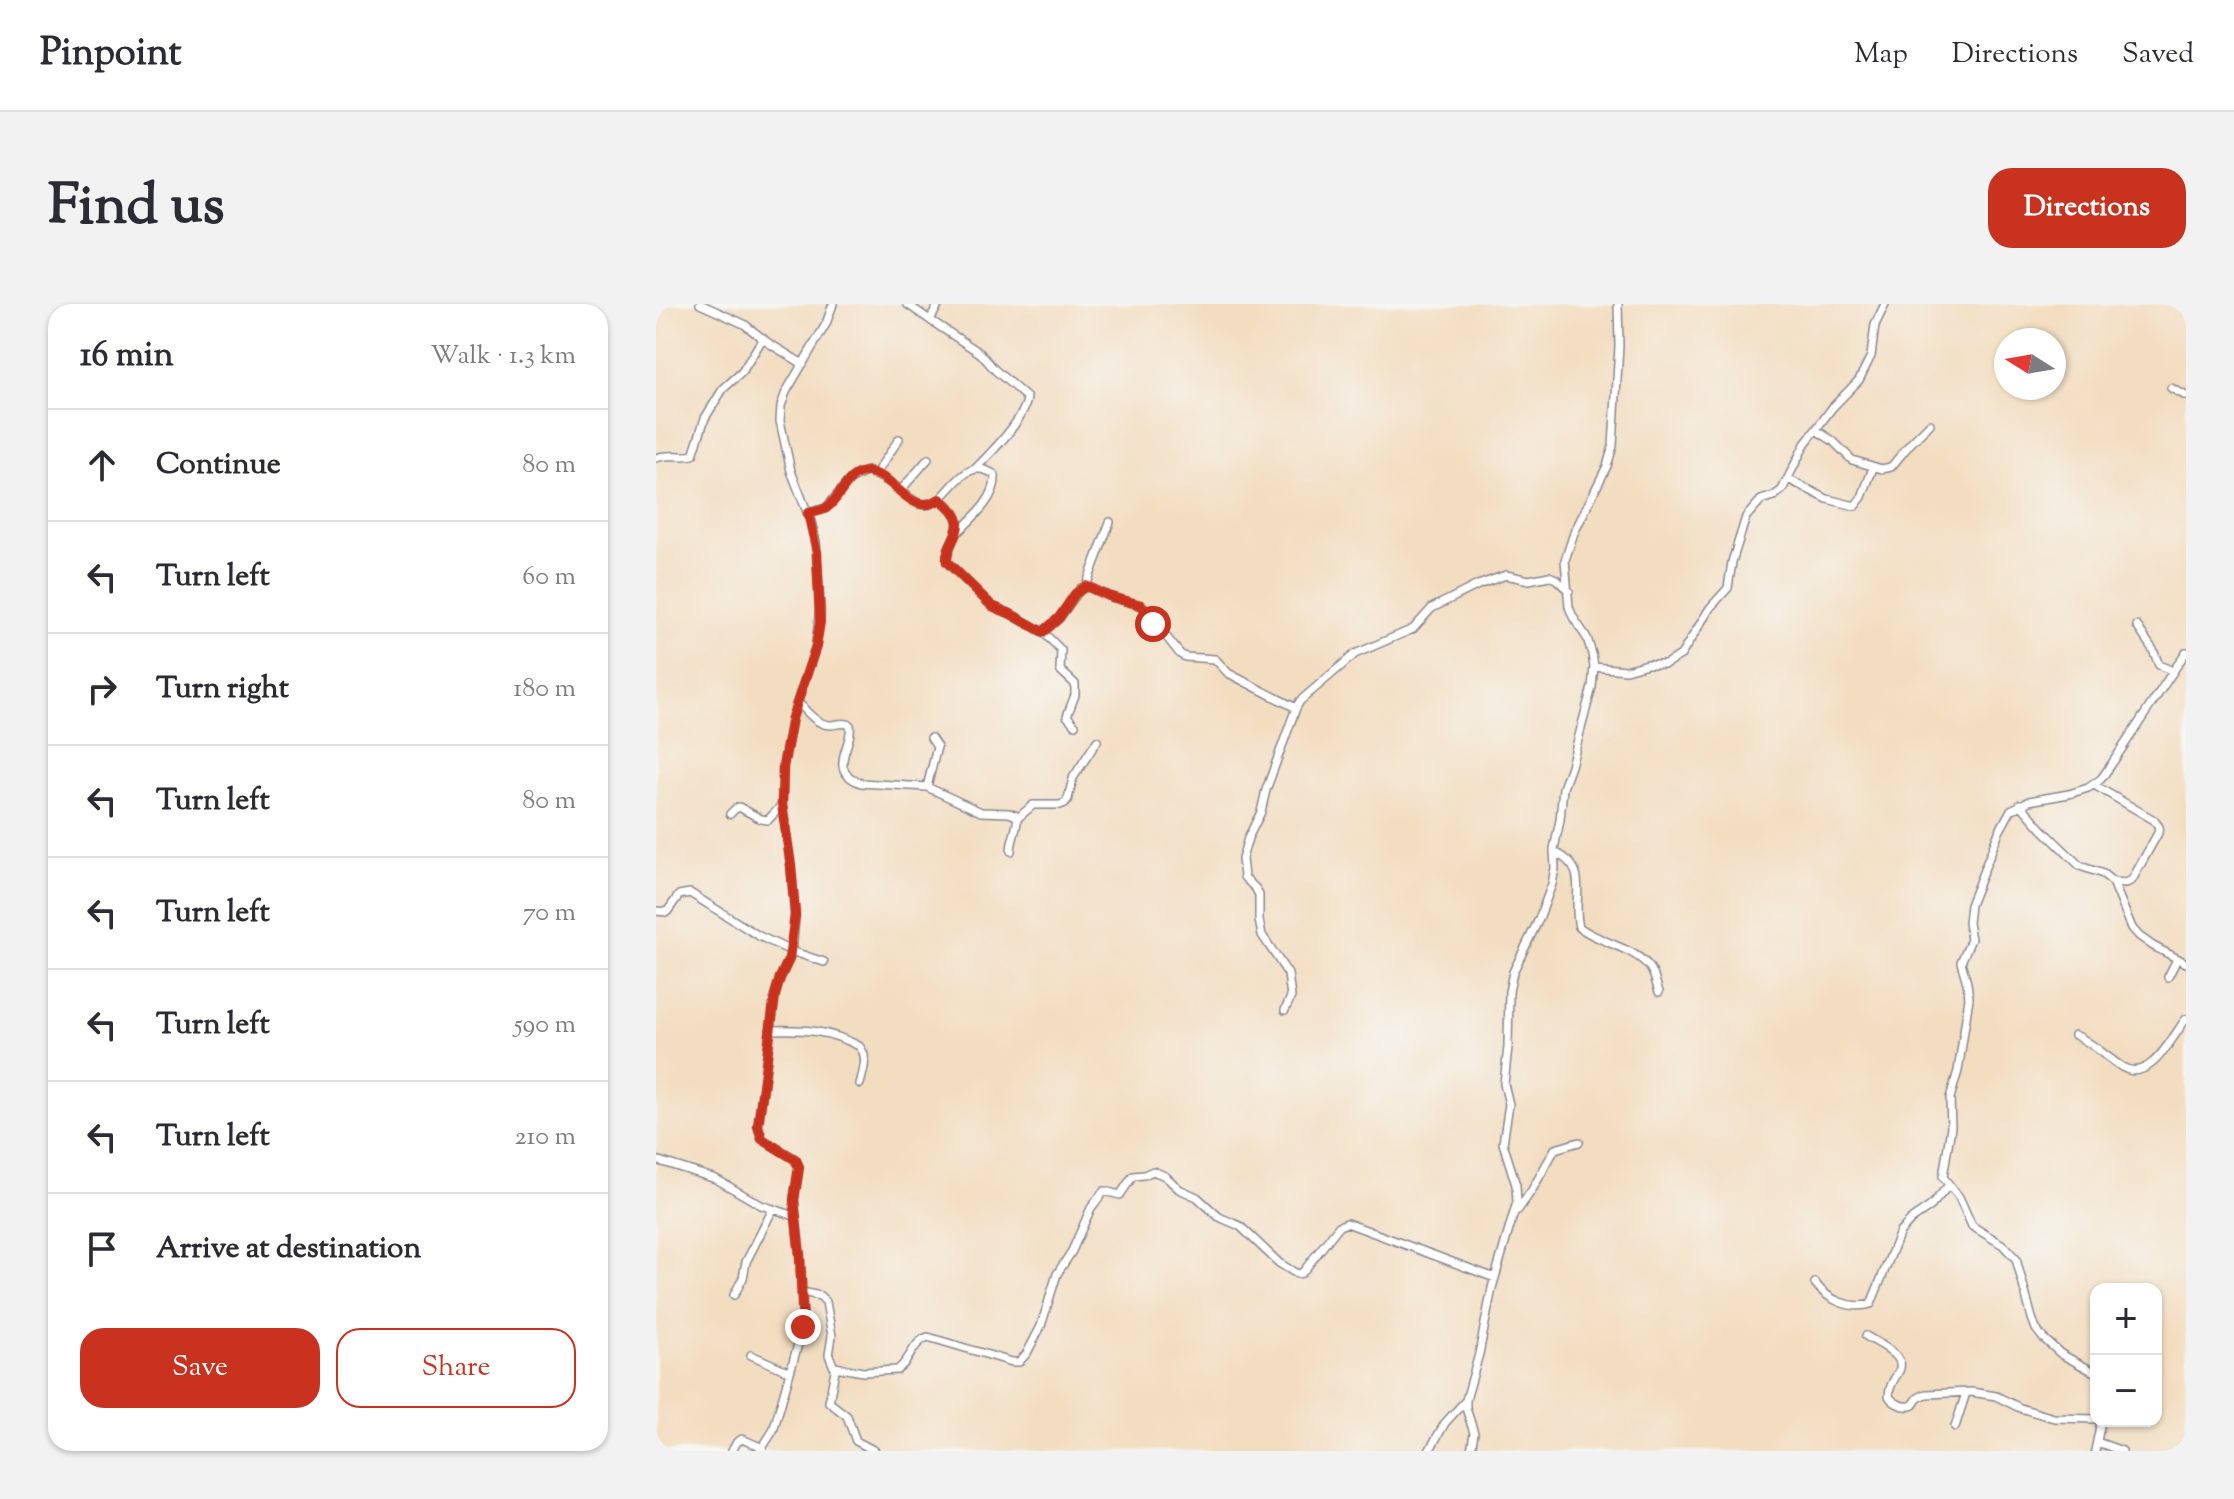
<!DOCTYPE html>
<meta charset="utf-8">
<style>
:root{--surface:#fff;--page:#f2f2f3;--text:#2b2b33;--muted:#7c7c81;--line:#e1e1e2;--accent:#c8321e}
body{margin:0;font-family:"Sorts Mill Goudy",serif;background:var(--page);color:var(--text)}
.controls{position:absolute;right:24px;bottom:24px;display:grid;overflow:hidden;border-radius:16px;box-shadow:0 2px 6px #0004}
.controls button{width:72px;height:72px;display:grid;place-items:center;padding:0;border:0;border-bottom:2px solid var(--line);background:var(--surface);color:var(--text);font:40px sans-serif}
.compass{position:absolute;left:1338px;top:24px;width:72px;height:72px;border-radius:50%;background:var(--surface);box-shadow:0 2px 6px #0004;rotate:281deg}
.stop{position:absolute;width:24px;height:24px;margin:-18px;border:6px solid #c8321e;border-radius:50%;background:#fff}
.stop.end{background:#c8321e;border-color:#fff;box-shadow:0 2px 8px #0008}
.list{margin:0;padding:0;list-style:none}
h2{display:flex;justify-content:space-between;align-items:center;height:104px;margin:0;padding:0 32px;font-size:34px}
h2 small{font-size:26px;font-weight:400;color:var(--muted)}
.list li{display:grid;grid-template-columns:52px 1fr auto;gap:24px;align-items:center;box-sizing:border-box;height:112px;padding:0 32px;border-top:2px solid var(--line)}
.list b{display:block;font-size:30px;white-space:nowrap}
.list em{font-size:26px;font-style:normal;color:var(--muted)}
.actions{display:flex;gap:16px;padding:24px 32px}
.actions a{flex:1;padding:18px 0;border:2px solid var(--accent);border-radius:24px;text-align:center;font-size:28px;color:var(--accent)}
.actions .main{background:var(--accent);color:#fff}
.icon{flex:none;width:44px;height:44px;fill:none;stroke:currentColor;stroke-width:2;stroke-linecap:round;stroke-linejoin:round}
.map{position:relative;flex:none;width:1530px;height:1147px;overflow:hidden;border-radius:24px}
header{display:flex;align-items:center;gap:48px;box-sizing:border-box;height:112px;padding:0 40px;background:var(--surface);border-bottom:2px solid var(--line)}
header strong{font-size:38px}
nav{display:flex;gap:44px;margin-inline-start:auto;font-size:28px}
.intro{display:flex;align-items:center;justify-content:space-between;box-sizing:border-box;height:192px;padding:0 48px}
h1{margin:0;font-size:56px}
.button{padding:20px 36px;border-radius:24px;background:var(--accent);color:#fff;font-size:28px;font-weight:700}
main{display:flex;gap:48px;padding:0 48px}
aside{flex:1;background:var(--surface);border-radius:24px;box-shadow:0 2px 6px #0004}
.map>svg:first-child{display:block}
.lines{fill:none;stroke-linecap:round;stroke-linejoin:round}
.minor-casing{stroke:#87868f;stroke-width:10}
.minor{stroke:#fff;stroke-width:7}
.route{stroke:#c8321e;stroke-width:10}
</style>
<header>
<strong>Pinpoint</strong>
<nav><a>Map</a><a>Directions</a><a>Saved</a></nav>
</header>
<div class="intro"><h1>Find us</h1><a class="button">Directions</a></div>
<main>
<aside>
<h2>16 min<small>Walk · 1.3 km</small></h2>
<ul class="list">
<li><svg class="icon" aria-label="ahead" viewBox="0 0 24 24"><path d="M12 20V5M6 11l6-6 6 6"/></svg><div><b>Continue</b></div><em>80 m</em></li>
<li><svg class="icon" aria-label="left" viewBox="0 0 24 24"><path d="M17 20v-9H6M10 6l-5 5 5 5"/></svg><div><b>Turn left</b></div><em>60 m</em></li>
<li><svg class="icon" aria-label="right" viewBox="0 0 24 24"><path d="M7 20v-9h11M14 6l5 5-5 5"/></svg><div><b>Turn right</b></div><em>180 m</em></li>
<li><svg class="icon" aria-label="left" viewBox="0 0 24 24"><path d="M17 20v-9H6M10 6l-5 5 5 5"/></svg><div><b>Turn left</b></div><em>80 m</em></li>
<li><svg class="icon" aria-label="left" viewBox="0 0 24 24"><path d="M17 20v-9H6M10 6l-5 5 5 5"/></svg><div><b>Turn left</b></div><em>70 m</em></li>
<li><svg class="icon" aria-label="left" viewBox="0 0 24 24"><path d="M17 20v-9H6M10 6l-5 5 5 5"/></svg><div><b>Turn left</b></div><em>590 m</em></li>
<li><svg class="icon" aria-label="left" viewBox="0 0 24 24"><path d="M17 20v-9H6M10 6l-5 5 5 5"/></svg><div><b>Turn left</b></div><em>210 m</em></li>
<li><svg class="icon" aria-label="arrive" viewBox="0 0 24 24"><path d="M6 21V4h12l-3 4 3 4H6"/></svg><div><b>Arrive at destination</b></div></li>
</ul>
<div class="actions"><a class="main">Save</a><a>Share</a></div>
</aside>
<div class="map">
<svg width="1530" height="1147" viewBox="0 0 1530 1147">
<rect width="100%" height="100%" fill="#f6f6f2"/>
<filter id="ink" filterUnits="userSpaceOnUse"><feTurbulence type="fractalNoise" baseFrequency=".0125" numOctaves="2"/><feDisplacementMap in="SourceGraphic" scale="16" xChannelSelector="R" yChannelSelector="G"/><feConvolveMatrix kernelMatrix="1 2 1 2 8 2 1 2 1" color-interpolation-filters="sRGB"/></filter>
<filter id="wash" filterUnits="userSpaceOnUse"><feTurbulence type="fractalNoise" baseFrequency=".006" numOctaves="4" result="noise"/><feDisplacementMap in="SourceGraphic" scale="32" xChannelSelector="R" yChannelSelector="G"/><feGaussianBlur stdDeviation="1.8" result="paint"/><feColorMatrix in="noise" values="0 0 0 0 0 0 0 0 0 0 0 0 0 0 0 0 0 1.4 0 .05"/><feComposite in="paint" operator="in"/></filter>
<g filter="url(#wash)">
<rect width="100%" height="100%" fill="#f3ddc0"/>
</g>
<g filter="url(#ink)">
<g class="lines">
<defs>
<path id="minor" d="M44 0 88 20 111 38 147 60
M251 0 274 16 283 0
M274 16 324 49 339 66 371 94C369 115 335 149 320 164
M1515 84 1530 92
M1160 126 1177 137 1196 156 1226 165 1235 163 1254 140 1274 120
M0 154C12 149 24 154 37 151L49 114 67 85 86 68 107 34
M219 171 243 135
M1132 175 1171 195 1199 202 1206 193 1217 164
M245 186 272 155
M284 195C301 179 313 153 339 171 341 193 318 213 303 227
M152 209 170 204 194 176 211 167C222 171 235 179 245 186 259 198 265 207 284 195 321 222 289 234 291 258L336 302 355 310 387 328 403 314 425 284 433 283 452 292 487 302 499 323 509 331 524 350 529 353 559 355 572 369 640 404 644 397 699 350 757 325 776 304 822 281 850 271 873 276 893 272 900 275 913 287
M430 282 454 218
M1481 322 1497 346 1503 361 1517 367
M387 328 405 346 404 366 419 380V391L411 412 419 421
M938 363 970 366 991 360H1009L1025 351 1054 304 1072 284 1076 258 1090 213 1105 196 1118 192 1126 186 1149 140 1176 104 1203 76 1215 52 1219 21 1229 0
M142 398C150 407 161 421 174 421 183 421 186 417 194 421 198 442 169 465 205 479L271 483 325 508 353 509 361 512C363 522 355 535 355 547
M1438 481 1498 516 1503 523 1502 529 1476 576 1470 579 1457 578
M271 483 281 443 275 434
M1364 500 1386 525 1424 562 1447 570 1457 578 1476 624 1483 632 1497 642 1530 659
M74 510 79 505 83 503 105 515 112 516 126 501
M363 513 377 501H404L409 499 412 495 417 474 441 437
M898 548C936 565 915 593 923 623 944 639 980 644 994 664 999 671 1000 680 1003 688
M0 607 11 608 23 591 34 589 103 632 135 647 168 658
M1512 673 1521 655
M629 706 635 693 632 670 606 631 603 616V591L600 585 588 573 586 555 592 534 605 508 610 486 640 404
M114 726C149 725 172 726 203 742 213 752 207 768 204 780
M1419 731C1437 739 1450 753 1466 763 1494 780 1516 733 1530 715
M0 856 60 875 105 901 139 912
M862 906 876 886 899 845 923 838
M1159 979C1171 996 1195 1006 1215 1000L1244 928 1256 915 1275 902 1292 882
M146 988 164 992 170 998 176 1032 173 1051 179 1066 173 1098 191 1112 200 1137 219 1147
M78 991 87 974 90 958 117 905
M1210 1032C1222 1040 1251 1051 1243 1067 1238 1076 1233 1082 1233 1092 1237 1099 1249 1105 1257 1101L1262 1094 1270 1090 1315 1088 1340 1092 1364 1104 1398 1114 1440 1115
M95 1051 134 1068
M179 1063 207 1068 241 1066C255 1057 256 1038 272 1033L356 1058H363L371 1049 385 1022 401 970 416 947 435 904 448 887 464 891 477 872 488 871 497 867 509 872 523 885 541 893 563 913 584 922 623 959 641 970 646 969 683 922 691 919 839 974
M1440 1069 1405 1050 1387 1034 1380 1025 1376 1014 1360 955 1347 941 1316 922 1303 893 1287 873 1295 823 1294 794 1302 767 1313 694 1311 679 1305 658 1315 635 1312 619 1314 601 1343 528 1355 506 1373 497 1413 490 1432 484 1445 475 1455 461 1530 348
M1299 1123 1310 1089
M1441 1138 1466 1147
M76 1147 81 1138 86 1135 107 1144
M104 1147 117 1127 147 1023 144 952 138 896 143 863 138 854 106 835 102 822 119 691 124 674 133 655 137 637 139 611 135 562 126 501 127 463 136 414 160 342 164 305 160 238 155 218 135 167 124 117 125 102 130 88 170 20 177 0
M773 1147 789 1119 810 1096
M815 1147 818 1129 810 1104V1096L823 1050 836 984 861 898 860 881 847 839 853 800 848 780 852 743 853 688 857 668 883 615 896 580 899 564 898 545 904 516 907 484 915 462 936 383 938 363 936 350 931 334 917 313 913 303 909 256 918 229 951 162 957 142 963 42 962 0
M1439 1147 1445 1117"/>
</defs>
<!-- minor casing -->
<use href="#minor" class="minor-casing"/>
<!-- minor -->
<use href="#minor" class="minor"/>
</g>
</g>
<g class="lines" filter="url(#ink)">
<!-- route -->
<path class="route" d="M147 1023 144 952 138 896 143 863 140 856 106 835 102 822 119 691 124 674 133 655 139 611 135 562 126 501 127 463 136 414 160 342 164 318 161 248 152 209C157 208 166 207 170 204 185 195 191 166 212 168 240 171 254 215 284 195 321 223 289 233 291 258L336 302 355 310 387 328 403 314 419 290 430 282 452 292 485 301 490 306 497 320"/>
</g>
</svg>
<div class="controls">
<button>+</button>
<button>−</button>
</div>
<svg class="compass" viewBox="-18 -18 36 36"><path d="M0-13l5 13h-10z" fill="#e53935"/><path d="M0 13l5-13h-10z" fill="#7c7c81"/></svg>
<div class="stop" style="left:497px;top:320px"></div>
<div class="stop end" style="left:147px;top:1023px"></div>
</div>
</main>
